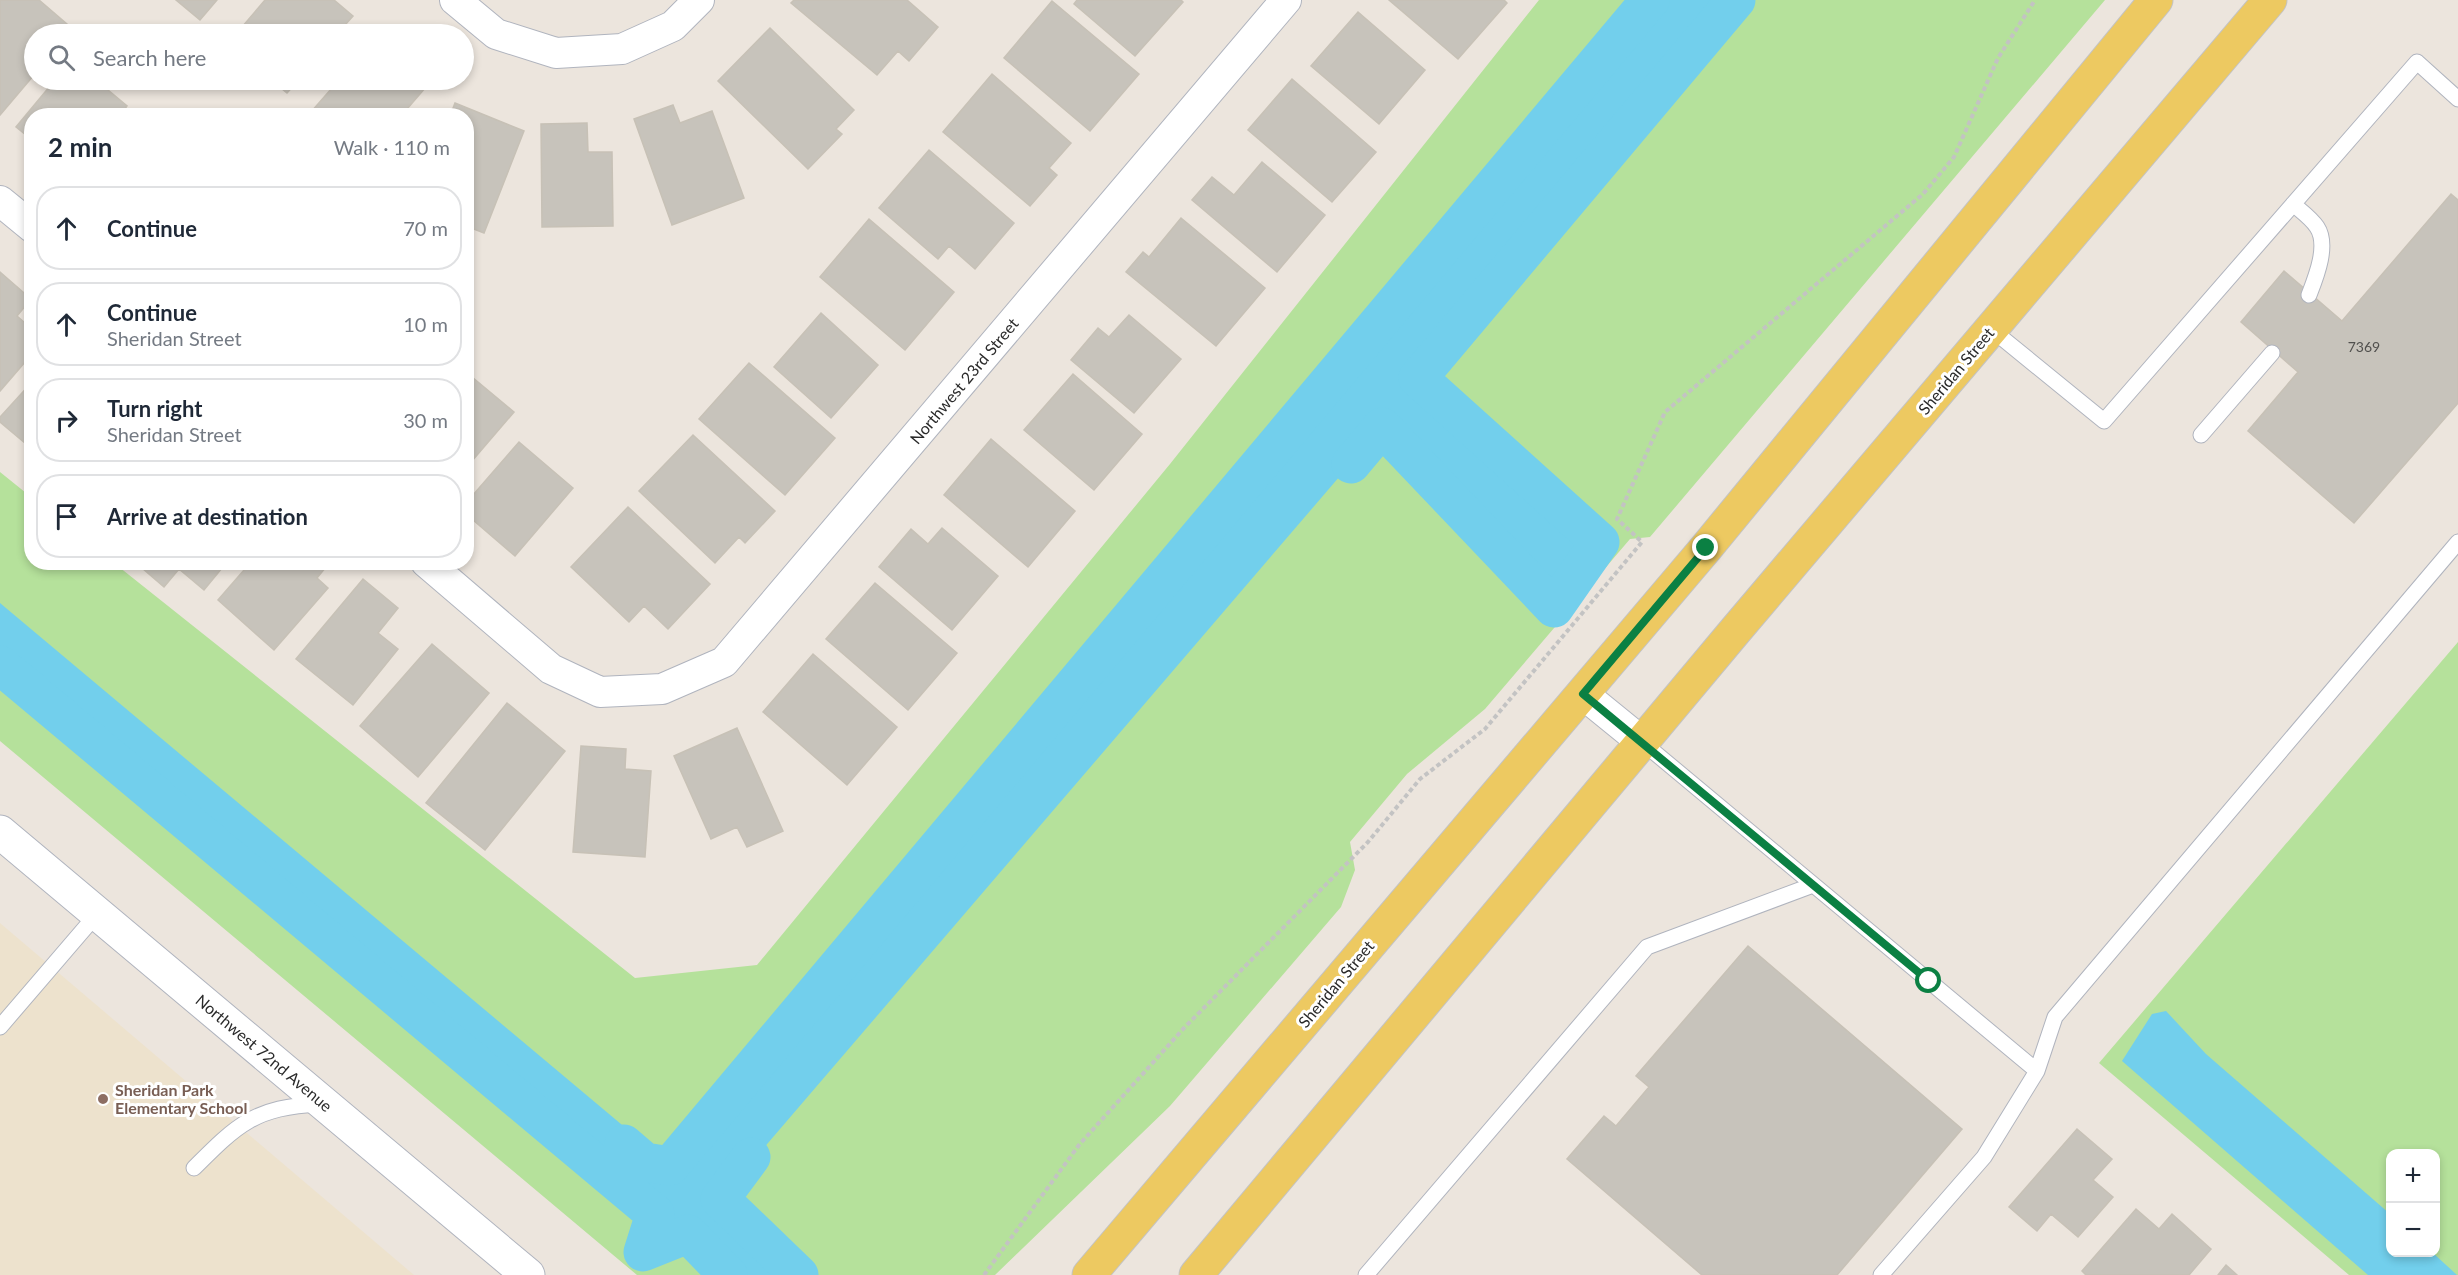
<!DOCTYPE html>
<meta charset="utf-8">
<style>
:root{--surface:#fff;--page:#f6f6f7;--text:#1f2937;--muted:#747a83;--line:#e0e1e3}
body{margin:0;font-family:Lato,sans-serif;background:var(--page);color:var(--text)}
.controls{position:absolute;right:18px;bottom:18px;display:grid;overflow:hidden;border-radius:12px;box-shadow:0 3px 9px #0003}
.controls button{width:54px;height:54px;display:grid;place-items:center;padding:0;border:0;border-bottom:2px solid var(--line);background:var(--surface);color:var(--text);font:30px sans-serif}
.stop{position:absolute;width:18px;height:18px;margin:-14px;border:4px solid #0b8043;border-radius:50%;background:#fff}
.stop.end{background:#0b8043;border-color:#fff;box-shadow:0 2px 6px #0008}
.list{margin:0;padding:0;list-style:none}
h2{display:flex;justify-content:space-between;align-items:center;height:78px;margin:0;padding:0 24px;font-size:26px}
h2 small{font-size:20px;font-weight:400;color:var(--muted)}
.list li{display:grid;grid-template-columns:39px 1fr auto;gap:18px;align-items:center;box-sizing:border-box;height:84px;margin:0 12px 12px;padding:0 12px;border:2px solid var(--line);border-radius:24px}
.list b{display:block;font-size:22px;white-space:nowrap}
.list p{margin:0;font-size:20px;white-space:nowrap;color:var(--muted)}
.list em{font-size:20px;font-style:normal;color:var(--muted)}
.icon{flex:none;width:33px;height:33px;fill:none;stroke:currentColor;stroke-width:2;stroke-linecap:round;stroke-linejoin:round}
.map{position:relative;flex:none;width:2458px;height:1275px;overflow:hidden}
.search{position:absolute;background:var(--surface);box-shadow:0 3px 9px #0003;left:24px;top:24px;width:450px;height:66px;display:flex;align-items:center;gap:15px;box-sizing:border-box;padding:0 21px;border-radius:33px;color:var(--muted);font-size:22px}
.panel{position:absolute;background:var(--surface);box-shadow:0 3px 9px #0003;left:24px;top:108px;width:450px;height:462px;border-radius:24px}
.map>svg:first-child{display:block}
.education{fill:#ede2cd}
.green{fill:#b5e19b;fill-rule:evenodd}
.water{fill:#72cfec}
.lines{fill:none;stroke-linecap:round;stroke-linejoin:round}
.canal{stroke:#72cfec;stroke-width:39}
.building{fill:#c7c3bb;stroke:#c7c1b6;stroke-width:1.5}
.service-casing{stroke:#b0b4be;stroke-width:17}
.minor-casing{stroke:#b0b4be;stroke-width:32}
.tertiary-casing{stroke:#b0b4be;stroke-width:35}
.primary-casing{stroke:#c3c3c3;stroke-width:35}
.path{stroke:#c3c3c3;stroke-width:4;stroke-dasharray:4.5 3;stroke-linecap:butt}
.service{stroke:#fff;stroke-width:15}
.minor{stroke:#fff;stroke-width:30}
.tertiary{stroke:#fff;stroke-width:33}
.primary{stroke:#edc961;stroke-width:33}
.route{stroke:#0b8043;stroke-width:8}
.education-dot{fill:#8d6e63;stroke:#fff;stroke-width:2}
.labels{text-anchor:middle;stroke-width:6;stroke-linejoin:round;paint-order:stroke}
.number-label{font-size:14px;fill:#51504e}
.street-label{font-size:16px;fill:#2a2a2a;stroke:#fff}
.education-label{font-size:16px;font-weight:bold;fill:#785e54;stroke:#fff;text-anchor:start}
</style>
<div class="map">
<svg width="2458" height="1275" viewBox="0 0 2458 1275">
<rect width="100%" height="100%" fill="#ece5dd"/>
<!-- education -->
<path class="education" d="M0 923 414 1275H0Z"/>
<!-- green -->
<path class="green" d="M1539 0H2105L1650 537 1630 539 1485 709 1407 774 1350 842 1355 870 1341 907 1170 1106 995 1275H637L0 741V472L31 497 32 562 114 563 635 978 757 965 1170 464Z
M2458 642V1275H2349L2099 1063ZM2390 1154H2436V1252H2390Z"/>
<!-- water -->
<path class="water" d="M1650 0H1736L1419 378 1600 542 1554 608 1382 427 720 1199 799 1275H726L688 1234 643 1252 654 1214 0 665V603L671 1166Z
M2166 1011 2206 1054 2390 1214V1252L2433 1253 2457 1275H2368L2122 1061 2152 1014Z"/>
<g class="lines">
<!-- canal -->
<path class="canal" d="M1351 464 1382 427 1554 608 1600 542 1418 378 1736 0
M0 665 655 1214 643 1252 688 1234 728 1275
M624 1144 645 1162 670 1166 1650 0
M751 1157 720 1199 799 1275"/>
</g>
<!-- building -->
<path class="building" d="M0 0H39L74 30 70 34H34V75L0 115Z
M176 0H217L200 20Z
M265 0H334L353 16 337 34H236Z
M794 0H907L938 27 909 61 898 51 877 75 791 3Z
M1077 0H1181L1183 2 1135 56 1074 4Z
M1389 0H1504L1507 3 1458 59Z
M1052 1 1139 74 1090 131 1004 58Z
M1358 12 1425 70 1379 124 1311 66Z
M770 28 854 110 836 129 842 134 808 169 718 81Z
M992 74 1071 143 1049 168 1057 175 1030 206 943 132Z
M1292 79 1376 152 1332 202 1248 130Z
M55 80H96L127 106 120 116H32V140L16 127Z
M271 80H299L287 93Z
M339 80H432L401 116H315L311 112Z
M455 103 524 131 484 233 466 226V116H450Z
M673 105 680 123 712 111 744 198 672 225 634 119Z
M587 123 588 152H612L613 226 542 227 541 124Z
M929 150 1014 223 975 269 949 246 938 259 879 208Z
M1262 162 1325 215 1277 272 1192 200 1212 177 1234 195Z
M2451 194 2458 200V403L2354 523 2248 431 2298 372 2241 322 2284 271 2342 321Z
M1181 218 1265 288 1216 346 1126 272 1143 252 1149 257Z
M869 219 954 292 905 350 820 277Z
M0 272 31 299 17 316 32 329V354L0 391Z
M821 313 878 365 831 418 774 367Z
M1129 315 1181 359 1134 413 1071 360 1098 328 1109 337Z
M749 363 835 438 785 495 699 419Z
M466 372 514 412 466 468Z
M1073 374 1142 434 1094 490 1024 430Z
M32 382V449L0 422V417Z
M693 435 775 511 745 543 739 537 715 563 639 491Z
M991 439 1075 511 1028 567 944 495Z
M519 442 573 488 515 556 466 514V503Z
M628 507 710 584 668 629 644 606 629 622 571 567Z
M942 528 998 576 952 630 879 567 911 529 928 544Z
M135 562H227L204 590 179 569 164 587Z
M251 562H330L317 578 328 588 274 650 218 600Z
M363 579 398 608 378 633 398 649 353 705 296 659Z
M875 583 957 653 908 710 826 639Z
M432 644 489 693 418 777 360 726Z
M813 654 897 727 847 785 763 712Z
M507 703 565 751 485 850 426 803Z
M737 728 783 831 747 847 737 827 711 839 674 756Z
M581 746 626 749 625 769 651 771 645 857 573 852Z
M1748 946 1962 1129 1837 1275H1702L1567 1159 1604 1116 1616 1126 1649 1087 1636 1076Z
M2077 1129 2112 1159 2093 1180 2113 1197 2078 1237 2051 1214 2037 1231 2009 1207Z
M2136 1209 2159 1229 2172 1214 2211 1249 2189 1275H2086L2082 1271Z
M2226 1265 2237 1275H2218Z"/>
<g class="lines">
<defs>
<path id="service" d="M2293 204C2301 211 2311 218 2317 227 2329 245 2316 277 2309 295
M1991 329 2104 421 2417 62 2458 99
M2201 435 2272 353
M1642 742 2037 1071
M0 1027 97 914
M194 1168C238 1124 255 1107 320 1104
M1366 1275 1647 947 1813 885
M1881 1275 1984 1157 2037 1071 2055 1017 2458 542"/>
<path id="minor" d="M455 0 496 34 556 53 622 49 673 26 699 0
M0 201 32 227
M426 562 551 669 600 692 662 689 724 662 1286 0
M1583 694 1642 742"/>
<path id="tertiary" d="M0 832 528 1275"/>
<path id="primary" d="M1089 1275 1706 548 2156 0
M1196 1275 1735 631 2270 0"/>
</defs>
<!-- service casing -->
<use href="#service" class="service-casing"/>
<!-- minor casing -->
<use href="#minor" class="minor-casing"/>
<!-- tertiary casing -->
<use href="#tertiary" class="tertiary-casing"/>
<!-- primary casing -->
<use href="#primary" class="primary-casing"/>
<!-- path -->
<path class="path" d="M984 1275 1079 1145 1184 1028 1368 842 1420 779 1485 729 1642 542 1617 519 1665 412 1923 194 1954 157 1998 58 2035 0"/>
<!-- service -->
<use href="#service" class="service"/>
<!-- minor -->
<use href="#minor" class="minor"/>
<!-- tertiary -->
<use href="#tertiary" class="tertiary"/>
<!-- primary -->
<use href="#primary" class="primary"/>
</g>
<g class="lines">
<!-- route -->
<path class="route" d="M1706 548 1583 694 1929 981"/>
</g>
<!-- markers -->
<circle class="education-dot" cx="103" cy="1099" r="6"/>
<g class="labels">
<!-- number labels -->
<g class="number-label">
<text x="2364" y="352">7369</text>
</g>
<!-- street labels -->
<g class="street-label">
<text transform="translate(1956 371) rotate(-50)" y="6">Sheridan Street</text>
<text transform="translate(964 381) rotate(-50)" y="6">Northwest 23rd Street</text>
<text transform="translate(1336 984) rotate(-50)" y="6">Sheridan Street</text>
<text transform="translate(264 1053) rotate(40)" y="6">Northwest 72nd Avenue</text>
</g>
<!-- education labels -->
<g class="education-label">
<text x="115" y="1096">Sheridan Park<tspan x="115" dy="18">Elementary School</tspan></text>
</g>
</g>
</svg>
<div class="controls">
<button>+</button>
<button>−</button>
</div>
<div class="stop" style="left:1929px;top:981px"></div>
<div class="stop end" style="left:1706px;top:548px"></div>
<div class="search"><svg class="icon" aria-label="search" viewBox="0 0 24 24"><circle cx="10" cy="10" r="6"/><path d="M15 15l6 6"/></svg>Search here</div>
<section class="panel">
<h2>2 min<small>Walk · 110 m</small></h2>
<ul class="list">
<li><svg class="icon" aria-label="ahead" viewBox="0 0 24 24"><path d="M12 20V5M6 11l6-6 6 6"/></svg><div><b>Continue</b></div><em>70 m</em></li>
<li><svg class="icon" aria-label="ahead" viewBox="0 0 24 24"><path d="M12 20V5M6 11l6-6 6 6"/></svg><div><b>Continue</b><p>Sheridan Street</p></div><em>10 m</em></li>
<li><svg class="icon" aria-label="right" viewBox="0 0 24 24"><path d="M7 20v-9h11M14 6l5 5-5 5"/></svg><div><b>Turn right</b><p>Sheridan Street</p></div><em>30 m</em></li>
<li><svg class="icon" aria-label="arrive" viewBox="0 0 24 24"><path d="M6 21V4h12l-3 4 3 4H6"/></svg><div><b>Arrive at destination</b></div></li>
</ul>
</section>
</div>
